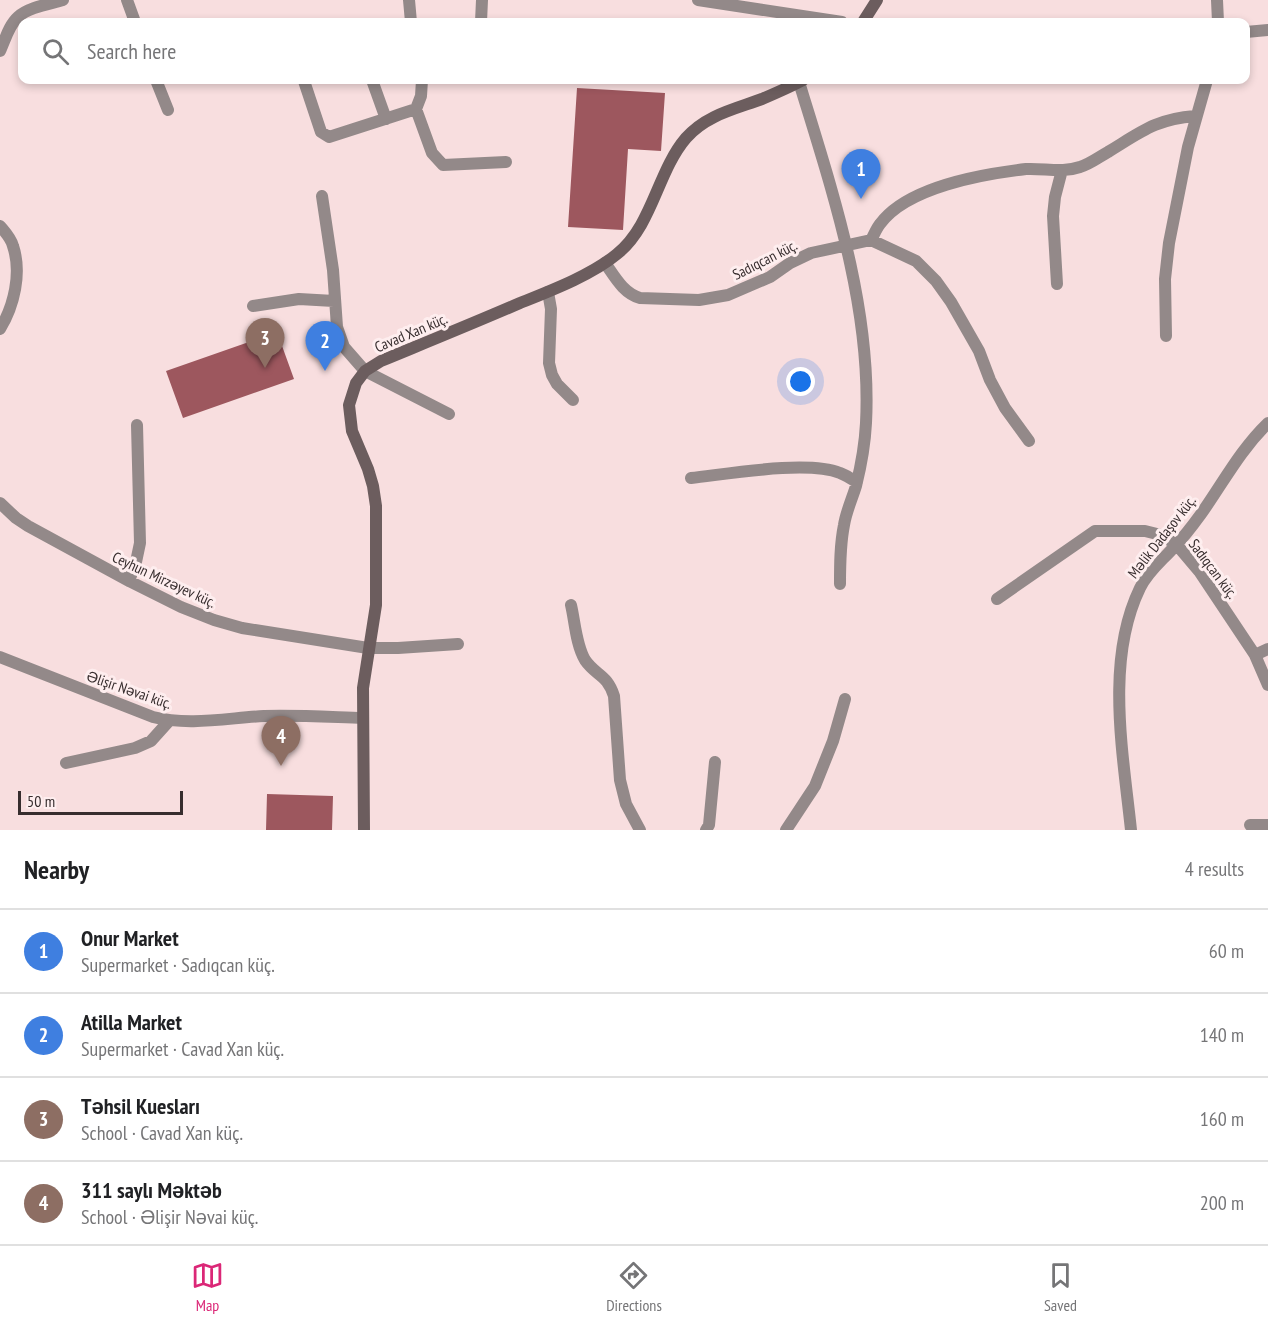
<!DOCTYPE html>
<meta charset="utf-8">
<style>
:root{--surface:#fff;--page:#f6f6f6;--text:#202124;--muted:#757577;--line:#e0e0e0;--accent:#db2777}
body{margin:0;font-family:"PT Sans Narrow",sans-serif;background:var(--page);color:var(--text)}
.scale{position:absolute;left:18px;bottom:15px;width:165px;box-sizing:border-box;padding-left:6px;border:3px solid #372d2e;border-top:0;font-size:16px;line-height:21px;white-space:nowrap;color:#372d2e;-webkit-text-stroke:4px #feeeef;paint-order:stroke}
.you{position:absolute;left:801px;top:382px;width:21px;height:21px;margin:-15px;border:4px solid #fff;border-radius:50%;background:#1a73e8;box-shadow:0 0 0 9px #1a73e833}
.badge{display:grid;place-items:center;width:39px;height:39px;border-radius:50%;background:var(--accent);color:#fff;font-size:20px;font-weight:700}
.pin{position:absolute;translate:-50% -50px;filter:drop-shadow(0 2px 3px #0008)}
.pin::after{content:'';position:absolute;top:32px;width:21px;height:18px;background:inherit;clip-path:polygon(0 0,100% 0,50% 100%)}
.list{margin:0;padding:0;list-style:none}
h2{display:flex;justify-content:space-between;align-items:center;height:78px;margin:0;padding:0 24px;font-size:26px}
h2 small{font-size:20px;font-weight:400;color:var(--muted)}
.list li{display:grid;grid-template-columns:39px 1fr auto;gap:18px;align-items:center;box-sizing:border-box;height:84px;padding:0 24px;border-top:2px solid var(--line)}
.list b{display:block;font-size:22px;white-space:nowrap}
.list p{margin:0;font-size:20px;white-space:nowrap;color:var(--muted)}
.list em{font-size:20px;font-style:normal;color:var(--muted)}
.icon{flex:none;width:33px;height:33px;fill:none;stroke:currentColor;stroke-width:2;stroke-linecap:round;stroke-linejoin:round}
.map{position:relative;flex:none;width:1268px;height:830px;overflow:hidden}
.search{position:absolute;background:var(--surface);box-shadow:0 3px 9px #0003;left:18px;right:18px;top:18px;height:66px;display:flex;align-items:center;gap:15px;box-sizing:border-box;padding:0 21px;border-radius:12px;color:var(--muted);font-size:22px}
.sheet{height:414px;background:var(--surface)}
nav{display:flex;justify-content:space-around;align-items:center;box-sizing:border-box;height:84px;border-top:2px solid var(--line);background:var(--surface);font-size:16px;color:var(--muted)}
nav a{display:grid;justify-items:center;gap:3px}
nav .on{color:var(--accent)}
.map>svg:first-child{display:block}
.building{fill:#9d575e}
.lines{fill:none;stroke-linecap:round;stroke-linejoin:round}
.street{stroke:#938989;stroke-width:12}
.secondary{stroke:#6c5d5e;stroke-width:12}
.labels{text-anchor:middle;stroke-width:6;stroke-linejoin:round;paint-order:stroke}
.street-label{font-size:15px;fill:#372d2e;stroke:#feeeef}
</style>
<div class="map">
<svg width="1268" height="830" viewBox="0 0 1268 830">
<rect width="100%" height="100%" fill="#f8dedf"/>
<!-- building -->
<path class="building" d="M577 88 665 93 661 151 628 149 623 230 568 227Z
M277 332 294 379 183 418 166 371Z
M267 794 333 796 332 830H266Z"/>
<g class="lines">
<!-- street -->
<path class="street" d="M127 0 135 22
M409 0 411 22
M698 0 842 22
M1217 0 1218 22
M481 22 482 0
M1246 32 1268 30
M0 51C5 40 9 25 18 17 29 7 50 4 63 0
M156 80 168 110
M372 80 386 119
M304 81 321 132 329 137 416 109 421 96 422 80
M799 82C832 190 872 308 866 423 865 443 861 466 856 486 852 499 846 512 844 525 840 545 840 564 840 584
M416 109 432 153 443 165 506 162
M322 196 333 270 337 327 344 347 365 371 449 414
M0 226C5 232 11 238 13 246 22 273 14 306 0 329
M871 240C874 235 876 229 880 224 907 187 983 174 1026 169 1044 168 1063 173 1080 167 1090 164 1099 157 1108 152 1141 132 1156 119 1195 116
M605 263C615 277 623 293 640 298L699 300 728 295 770 277 790 263 811 253 871 240 916 261 936 281 951 302 979 351 990 380 1005 408 1029 441
M1057 284 1053 216 1055 197 1062 170
M548 292 551 309 549 363 552 375 557 384 573 400
M253 306 299 299 334 301
M1166 336 1165 279 1169 243 1188 147 1207 80
M691 478C728 474 807 460 840 473 846 475 851 479 857 482
M0 503 16 518 28 526 129 581 181 607 214 620 242 628 368 648H398L458 644
M129 581 136 562 140 543 137 425
M997 599 1095 531H1145L1161 535 1177 545 1199 571 1255 655 1268 685
M571 605C575 622 576 645 585 660 596 676 607 674 614 696L620 780 626 804 640 830
M1255 655 1268 649
M0 657 153 717C189 726 227 718 264 716 297 715 330 717 363 718
M66 763 135 748 151 741 169 721
M1250 825H1268
M706 830 709 825 715 762
M786 830 815 786 833 741 845 699
M1131 830C1123 753 1105 660 1140 588 1148 571 1163 560 1175 546 1184 537 1193 525 1201 514 1223 483 1240 450 1268 423"/>
<!-- secondary -->
<path class="secondary" d="M863 22 877 0
M364 830 363 688 376 605V506L373 486 368 469 352 431 349 405 356 383 365 371 381 361C427 342 474 323 520 303 550 291 592 275 617 254 653 225 657 172 686 138 706 115 735 109 762 99 776 93 790 87 803 80"/>
</g>
<g class="labels">
<!-- street labels -->
<g class="street-label">
<text transform="translate(765 260) rotate(-27)" y="5">Sadıqcan küç.</text>
<text transform="translate(411 333) rotate(-23)" y="5">Cavad Xan küç.</text>
<text transform="translate(1162 537) rotate(-52)" y="5">Məlik Dadaşov küç.</text>
<text transform="translate(1213 569) rotate(53)" y="5">Sadıqcan küç.</text>
<text transform="translate(164 580) rotate(25)" y="5">Ceyhun Mirzəyev küç.</text>
<text transform="translate(129 690) rotate(19)" y="5">Əlişir Nəvai küç.</text>
</g>
</g>
</svg>
<div class="scale">50 m</div>
<div class="you"></div>
<div class="pin badge" style="left:861px;top:199px;background:#3f7fe0">1</div>
<div class="pin badge" style="left:325px;top:371px;background:#3f7fe0">2</div>
<div class="pin badge" style="left:265px;top:368px;background:#8d6e63">3</div>
<div class="pin badge" style="left:281px;top:766px;background:#8d6e63">4</div>
<div class="search"><svg class="icon" aria-label="search" viewBox="0 0 24 24"><circle cx="10" cy="10" r="6"/><path d="M15 15l6 6"/></svg>Search here</div>
</div>
<section class="sheet">
<h2>Nearby<small>4 results</small></h2>
<ul class="list">
<li><span class="badge" style="background:#3f7fe0">1</span><div><b>Onur Market</b><p>Supermarket · Sadıqcan küç.</p></div><em>60 m</em></li>
<li><span class="badge" style="background:#3f7fe0">2</span><div><b>Atilla Market</b><p>Supermarket · Cavad Xan küç.</p></div><em>140 m</em></li>
<li><span class="badge" style="background:#8d6e63">3</span><div><b>Təhsil Kuesları</b><p>School · Cavad Xan küç.</p></div><em>160 m</em></li>
<li><span class="badge" style="background:#8d6e63">4</span><div><b>311 saylı Məktəb</b><p>School · Əlişir Nəvai küç.</p></div><em>200 m</em></li>
</ul>
</section>
<nav>
<a class="on"><svg class="icon" aria-label="map" viewBox="0 0 24 24"><path d="M3 6l6-2 6 2 6-2v14l-6 2-6-2-6 2zM9 4v14M15 6v14"/></svg>Map</a>
<a><svg class="icon" aria-label="directions" viewBox="0 0 24 24"><path d="M12 3l9 9-9 9-9-9zM9 14v-3h6M13 9l2 2-2 2"/></svg>Directions</a>
<a><svg class="icon" aria-label="saved" viewBox="0 0 24 24"><path d="M7 4h10v16l-5-4-5 4z"/></svg>Saved</a>
</nav>
